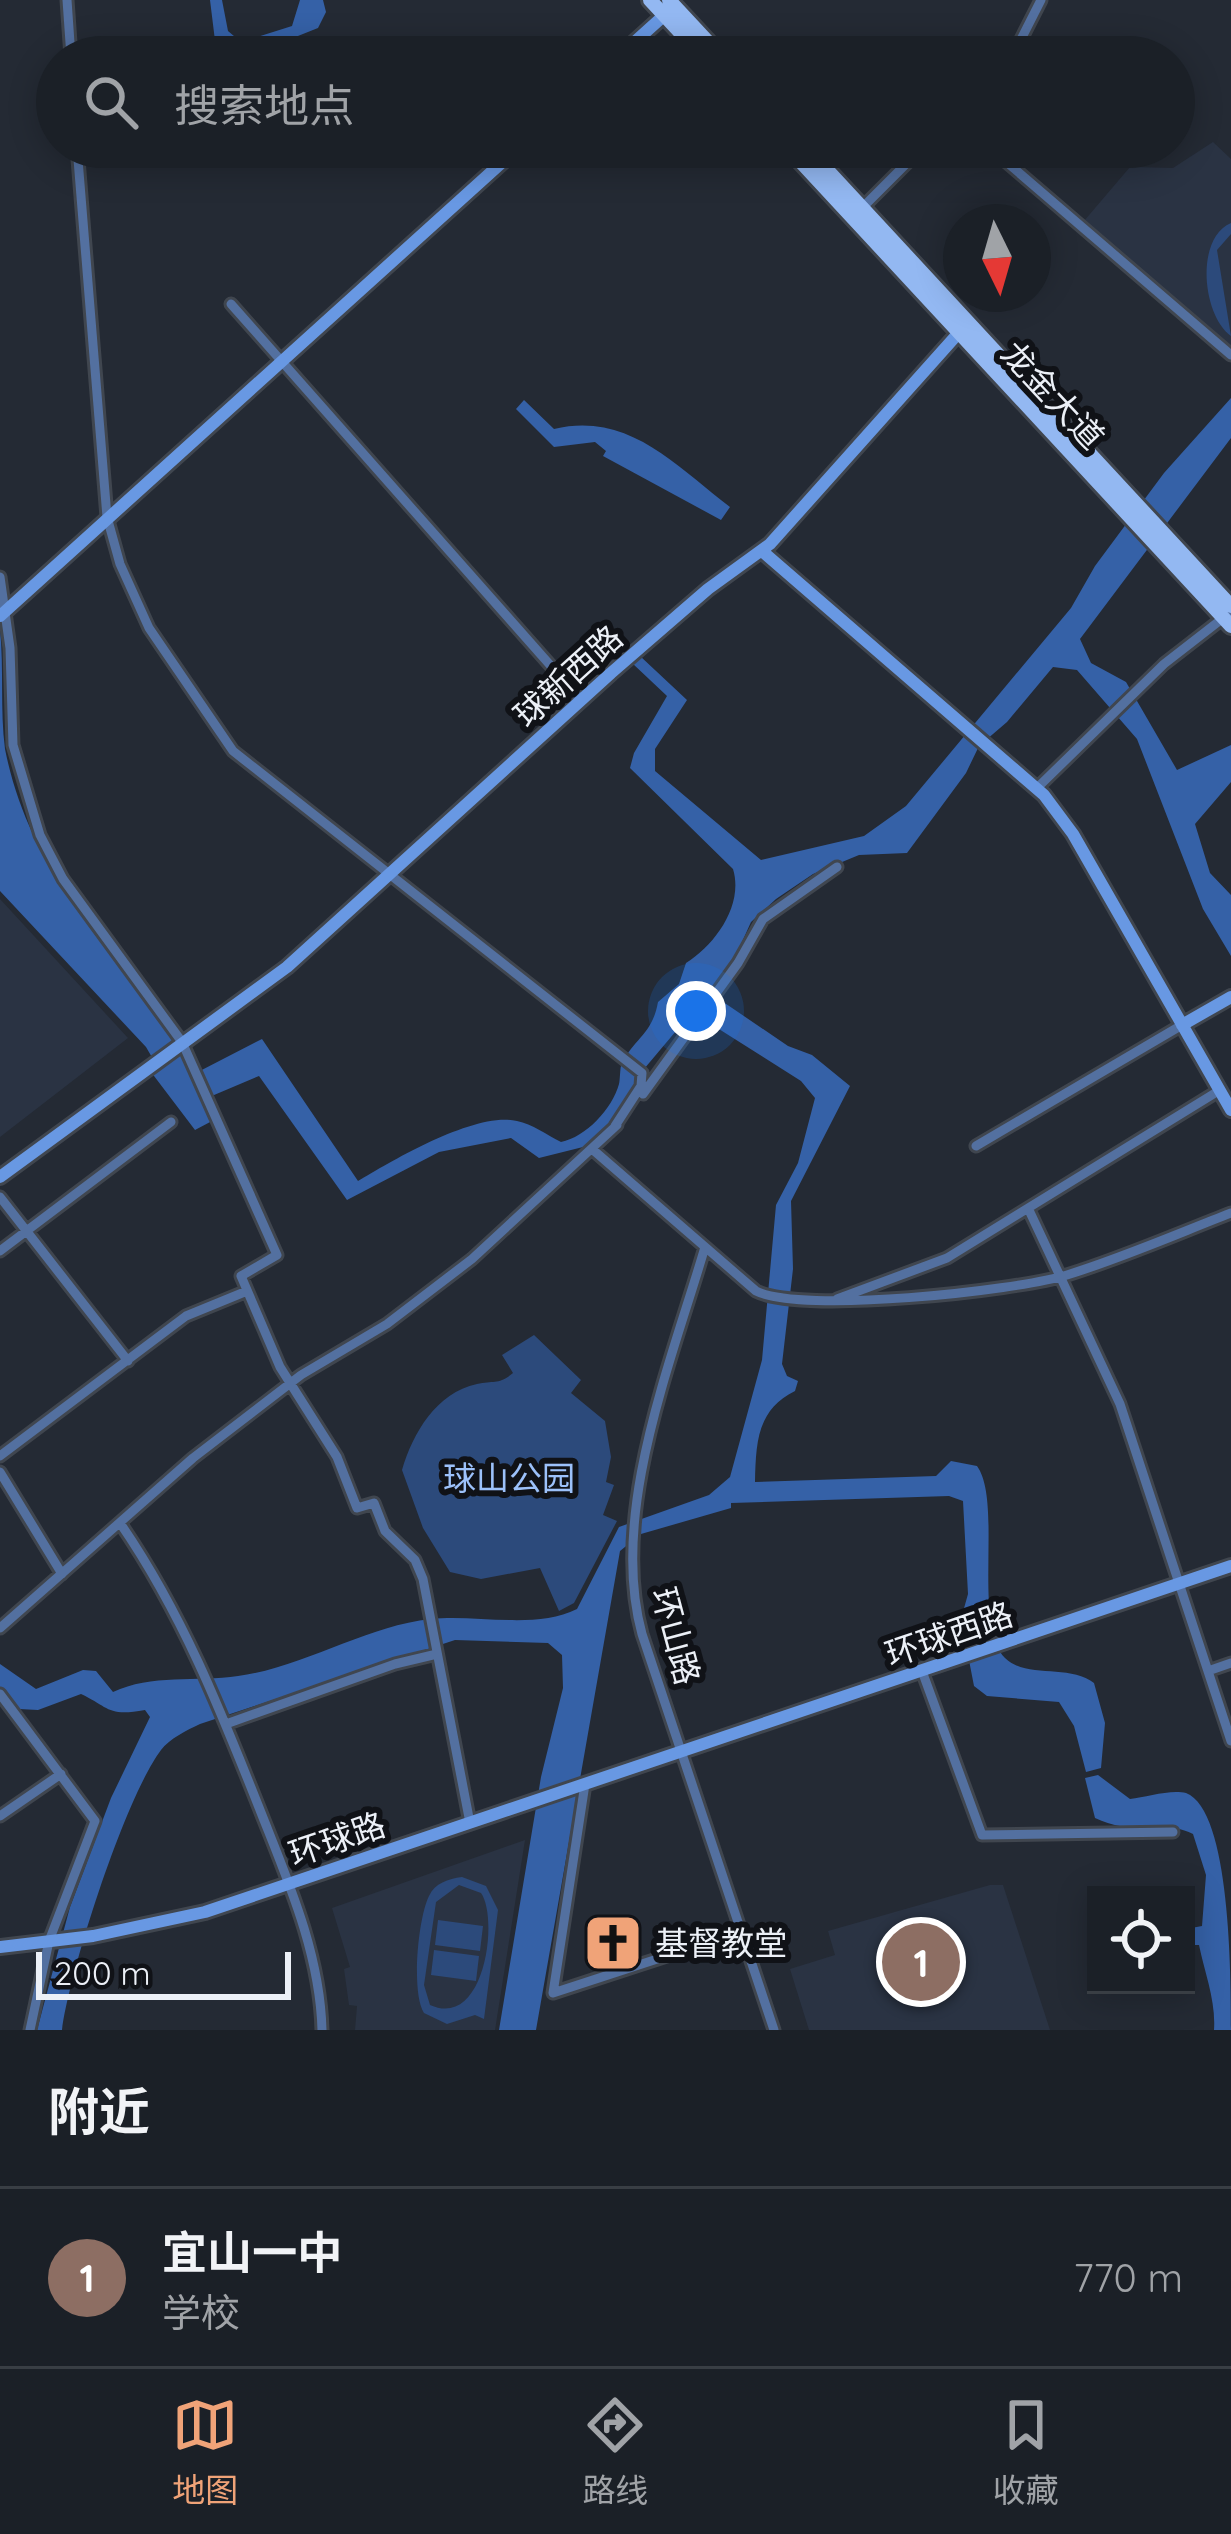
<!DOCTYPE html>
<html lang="zh">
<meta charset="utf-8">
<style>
:root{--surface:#1b2027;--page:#282d33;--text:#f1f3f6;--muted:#a0a3a7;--line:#393e44;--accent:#f0a378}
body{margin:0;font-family:Quicksand,"Noto Sans SC",sans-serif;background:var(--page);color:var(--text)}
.controls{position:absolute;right:36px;bottom:36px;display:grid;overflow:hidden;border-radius:0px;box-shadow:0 6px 30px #0003}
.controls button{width:108px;height:108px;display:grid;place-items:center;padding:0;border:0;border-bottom:3px solid var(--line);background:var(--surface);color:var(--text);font:60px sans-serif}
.compass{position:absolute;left:943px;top:204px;width:108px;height:108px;border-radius:50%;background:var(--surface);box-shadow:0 6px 30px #0003;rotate:175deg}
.scale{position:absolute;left:36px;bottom:30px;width:255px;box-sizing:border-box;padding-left:12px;border:6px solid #ecf0f7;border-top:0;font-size:33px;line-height:42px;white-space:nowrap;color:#ecf0f7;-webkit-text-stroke:9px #101217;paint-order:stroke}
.you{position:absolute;left:696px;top:1011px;width:42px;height:42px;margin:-30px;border:9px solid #fff;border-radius:50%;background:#1a73e8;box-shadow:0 0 0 18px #1a73e833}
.badge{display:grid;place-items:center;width:78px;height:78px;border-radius:50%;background:var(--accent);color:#fff;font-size:39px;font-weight:700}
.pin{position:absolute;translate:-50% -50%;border:6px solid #fff;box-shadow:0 3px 12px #0006}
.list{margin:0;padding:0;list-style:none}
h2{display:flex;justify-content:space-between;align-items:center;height:156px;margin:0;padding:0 48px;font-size:51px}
h2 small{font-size:39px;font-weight:400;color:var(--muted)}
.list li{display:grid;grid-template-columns:78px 1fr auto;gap:36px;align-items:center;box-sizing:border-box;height:180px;padding:0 48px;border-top:3px solid var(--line)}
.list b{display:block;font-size:45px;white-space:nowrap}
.list p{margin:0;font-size:39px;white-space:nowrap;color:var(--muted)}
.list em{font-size:39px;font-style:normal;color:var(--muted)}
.icon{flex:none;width:66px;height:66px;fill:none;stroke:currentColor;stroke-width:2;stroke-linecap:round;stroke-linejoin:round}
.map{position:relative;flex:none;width:1231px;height:2030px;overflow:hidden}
.search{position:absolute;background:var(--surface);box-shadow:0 6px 30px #0003;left:36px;right:36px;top:36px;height:132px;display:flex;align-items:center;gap:30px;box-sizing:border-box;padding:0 42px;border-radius:66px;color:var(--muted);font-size:45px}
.sheet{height:336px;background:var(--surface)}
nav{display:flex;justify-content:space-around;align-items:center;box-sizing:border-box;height:168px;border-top:3px solid var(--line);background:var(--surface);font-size:33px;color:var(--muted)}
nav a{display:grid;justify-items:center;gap:6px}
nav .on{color:var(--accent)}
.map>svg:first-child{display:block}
.built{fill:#2a3343}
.green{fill:#2c4a7b;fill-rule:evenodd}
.water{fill:#3561a7}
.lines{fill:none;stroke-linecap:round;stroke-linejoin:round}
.street-casing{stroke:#40464f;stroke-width:15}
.secondary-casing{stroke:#40464f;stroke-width:18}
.primary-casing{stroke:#40464f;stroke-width:20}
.street{stroke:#5370a0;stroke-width:9}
.secondary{stroke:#6898e3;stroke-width:12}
.primary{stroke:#93b8f2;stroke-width:14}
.labels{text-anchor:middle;stroke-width:12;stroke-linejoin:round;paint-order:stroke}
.street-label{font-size:33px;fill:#ecf0f7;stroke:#101217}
.park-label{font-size:33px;fill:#9cc1fa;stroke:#101217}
.poi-label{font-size:33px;fill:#ecf0f7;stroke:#101217;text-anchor:start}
</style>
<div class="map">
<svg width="1231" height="2030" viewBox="0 0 1231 2030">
<rect width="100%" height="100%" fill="#242a34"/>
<!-- built -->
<path class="built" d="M1213 142 1231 159V347L1084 221 1130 167 1173 168Z
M0 899 128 1038 0 1137Z
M525 1840 495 2030H355L357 2006 349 2005 344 1969 350 1967 332 1908Z
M990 1885H1003L1050 2030H809L790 1969 835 1955 828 1931Z"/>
<!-- green -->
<path class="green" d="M1231 223V234L1217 250 1231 336C1202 315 1195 238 1231 223Z
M534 1335 581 1380 571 1393 605 1421 611 1457 606 1482 614 1485 603 1515 617 1521 574 1603 559 1611 540 1568 481 1579 450 1572 423 1528 402 1470C413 1433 436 1393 477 1384 494 1380 499 1385 513 1373L502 1355Z
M462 1877 486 1886 498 1910 484 2019 475 2015 447 2024 424 2013C411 1993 418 1918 429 1896 435 1883 448 1879 462 1877ZM459 1885 481 1893C499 1918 485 2030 430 2005L424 1985 436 1902Z
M438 1920 483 1926 480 1951 435 1945Z
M434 1950 479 1956 476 1981 431 1975Z"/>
<!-- water -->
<path class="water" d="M210 0H222L228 31 241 42 292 26 300 0H323L326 12 318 28 245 57H217Z
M1231 398V438L1080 639 1091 663 1126 682 1177 770 1231 745V782L1195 824 1210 873 1231 895V956L1203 909 1137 739 1077 670 1053 667 1007 722 979 746 966 773 907 853 859 855 813 874 776 899 751 922 729 971 710 993 788 1046 812 1055 850 1086 791 1201 793 1269 782 1364 787 1376 798 1381 795 1391C757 1410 756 1442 755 1482L936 1476 951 1461 977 1466C1003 1502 972 1623 1005 1658 1026 1679 1070 1664 1094 1683L1105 1723 1101 1768 1086 1772 1074 1726 1059 1702 987 1696 974 1686 961 1619 968 1594 963 1501 949 1496 731 1503V1508L641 1534 620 1551 536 2030H499L541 1777 563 1688 562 1655 548 1643 455 1640 200 1724C187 1730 169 1739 161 1750 125 1798 70 1969 62 2030H37L70 1907 111 1798 150 1717 145 1710C107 1717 109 1707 81 1694L38 1710 19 1709 0 1687V1664L36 1689 83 1670 96 1671 113 1692C151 1674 197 1682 238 1676 305 1667 365 1626 431 1619 477 1614 535 1630 577 1609L619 1527 709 1495 730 1477 762 1360 776 1205 798 1163 815 1098 801 1081 692 1012 639 1075 636 1090 616 1117 587 1146 539 1158 511 1138 439 1152 347 1200 259 1076 207 1098 212 1121 195 1130 151 1072 157 1066 146 1047 0 891V629C4 669 0 710 5 749 32 886 127 959 194 1074L262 1039 358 1181C393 1160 476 1111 517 1121 532 1124 547 1135 561 1142 586 1137 612 1109 619 1084 620 1081 620 1069 621 1066 633 1038 652 1036 658 1002L679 984 686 963C715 945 744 905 733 869L630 768 634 753 667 696 632 663 640 656 687 700 655 749V771L761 860 864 836 906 806 1071 608 1095 566 1164 473Z
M524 400 554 429C629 411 677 467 730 507L721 520 603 456 606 451 595 442 554 447 516 409Z
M1098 1775 1130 1799C1146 1797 1171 1789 1186 1793 1231 1810 1231 1978 1231 2030H1214C1216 2001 1205 1974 1199 1945H1186V1929L1202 1926 1206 1875 1193 1834C1163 1819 1135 1837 1095 1818L1085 1778Z"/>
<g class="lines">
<defs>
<path id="street" d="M67 0 71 57
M1012 57 1041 0
M77 147 107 517 120 564 149 628 233 751 642 1073 641 1086 615 1126
M989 147 1231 355
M862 208 923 147
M231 304 581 700
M0 577 10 648 13 745 40 835 63 879 182 1042 277 1255 241 1276 280 1367 337 1457 357 1508 374 1503 385 1531 415 1560 423 1579 470 1823
M1037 788 1164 664 1227 615
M643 1094 738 963 763 919 837 867
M976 1146 1182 1025
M592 1149 756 1291C801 1314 1015 1291 1067 1275 1122 1258 1177 1234 1231 1213
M0 1197 128 1361
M1028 1208 1120 1404 1231 1741
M705 1247C671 1363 609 1514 642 1634L774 2030
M0 1251 171 1122
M837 1299 947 1258 1220 1090
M0 1456 186 1316 247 1291
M0 1472 62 1574
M120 1523C182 1613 220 1709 260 1810 288 1881 320 1953 322 2030
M0 1628 193 1458 301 1375 387 1324 472 1259 617 1125
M922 1671 982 1835 1173 1832
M1208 1671 1231 1663
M0 1694 95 1821 49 1941 30 2030
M226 1724 395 1664 437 1654
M585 1784 553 1993 743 1931
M0 1816 61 1774"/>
<path id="secondary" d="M618 57 669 11
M762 551 1044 795 1073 834 1231 1110
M0 616 519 147
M1182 1025 1231 997
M0 1177 287 967 611 673 708 589 770 544 963 328
M0 1947 93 1936 205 1912 1231 1566"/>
<path id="primary" d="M650 0 703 57
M669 0 722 57
M787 147 1231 626
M806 147 1231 606"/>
</defs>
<!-- street casing -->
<use href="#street" class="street-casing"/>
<!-- secondary casing -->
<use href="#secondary" class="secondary-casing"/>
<!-- primary casing -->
<use href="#primary" class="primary-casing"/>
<!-- street -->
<use href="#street" class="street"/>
<!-- secondary -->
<use href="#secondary" class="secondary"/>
<!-- primary -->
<use href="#primary" class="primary"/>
</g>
<!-- icons -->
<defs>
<symbol id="church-square" viewBox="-11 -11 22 22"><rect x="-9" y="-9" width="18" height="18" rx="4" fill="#f0a378" stroke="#101217"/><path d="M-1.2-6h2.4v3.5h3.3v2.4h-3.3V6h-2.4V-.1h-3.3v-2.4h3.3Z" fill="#111"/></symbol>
</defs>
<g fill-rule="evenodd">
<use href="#church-square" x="580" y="1910" width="66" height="66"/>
</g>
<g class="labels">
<!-- street labels -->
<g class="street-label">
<text transform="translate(1053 395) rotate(47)" y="12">龙金大道</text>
<text transform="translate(568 676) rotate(-42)" y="12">球新西路</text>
<text transform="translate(949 1634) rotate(-19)" y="12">环球西路</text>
<text transform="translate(676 1636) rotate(75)" y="12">环山路</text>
<text transform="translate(337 1839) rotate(-19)" y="12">环球路</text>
</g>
<!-- park labels -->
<g class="park-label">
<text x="509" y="1490">球山公园</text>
</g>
<!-- poi labels -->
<g class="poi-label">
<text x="655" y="1955">基督教堂</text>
</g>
</g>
</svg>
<div class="controls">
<button><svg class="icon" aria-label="locate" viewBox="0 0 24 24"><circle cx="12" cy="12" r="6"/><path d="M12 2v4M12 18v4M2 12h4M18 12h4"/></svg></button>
</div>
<svg class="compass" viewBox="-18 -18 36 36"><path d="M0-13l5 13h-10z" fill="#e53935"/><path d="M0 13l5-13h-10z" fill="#a0a3a7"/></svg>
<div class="scale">200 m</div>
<div class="you"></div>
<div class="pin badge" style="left:921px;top:1962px;background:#8d6e63">1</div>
<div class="search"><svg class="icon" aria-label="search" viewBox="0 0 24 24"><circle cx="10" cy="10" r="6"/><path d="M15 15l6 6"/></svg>搜索地点</div>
</div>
<section class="sheet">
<h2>附近<small></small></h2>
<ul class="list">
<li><span class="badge" style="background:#8d6e63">1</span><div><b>宜山一中</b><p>学校</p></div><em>770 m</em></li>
</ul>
</section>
<nav>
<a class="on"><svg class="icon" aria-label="map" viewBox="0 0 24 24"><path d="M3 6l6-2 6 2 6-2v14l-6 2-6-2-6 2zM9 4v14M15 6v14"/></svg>地图</a>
<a><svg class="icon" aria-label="directions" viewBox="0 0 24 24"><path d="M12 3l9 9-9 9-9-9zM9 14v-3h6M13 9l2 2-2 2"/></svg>路线</a>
<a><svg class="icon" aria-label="saved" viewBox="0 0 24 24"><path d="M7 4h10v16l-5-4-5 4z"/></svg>收藏</a>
</nav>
